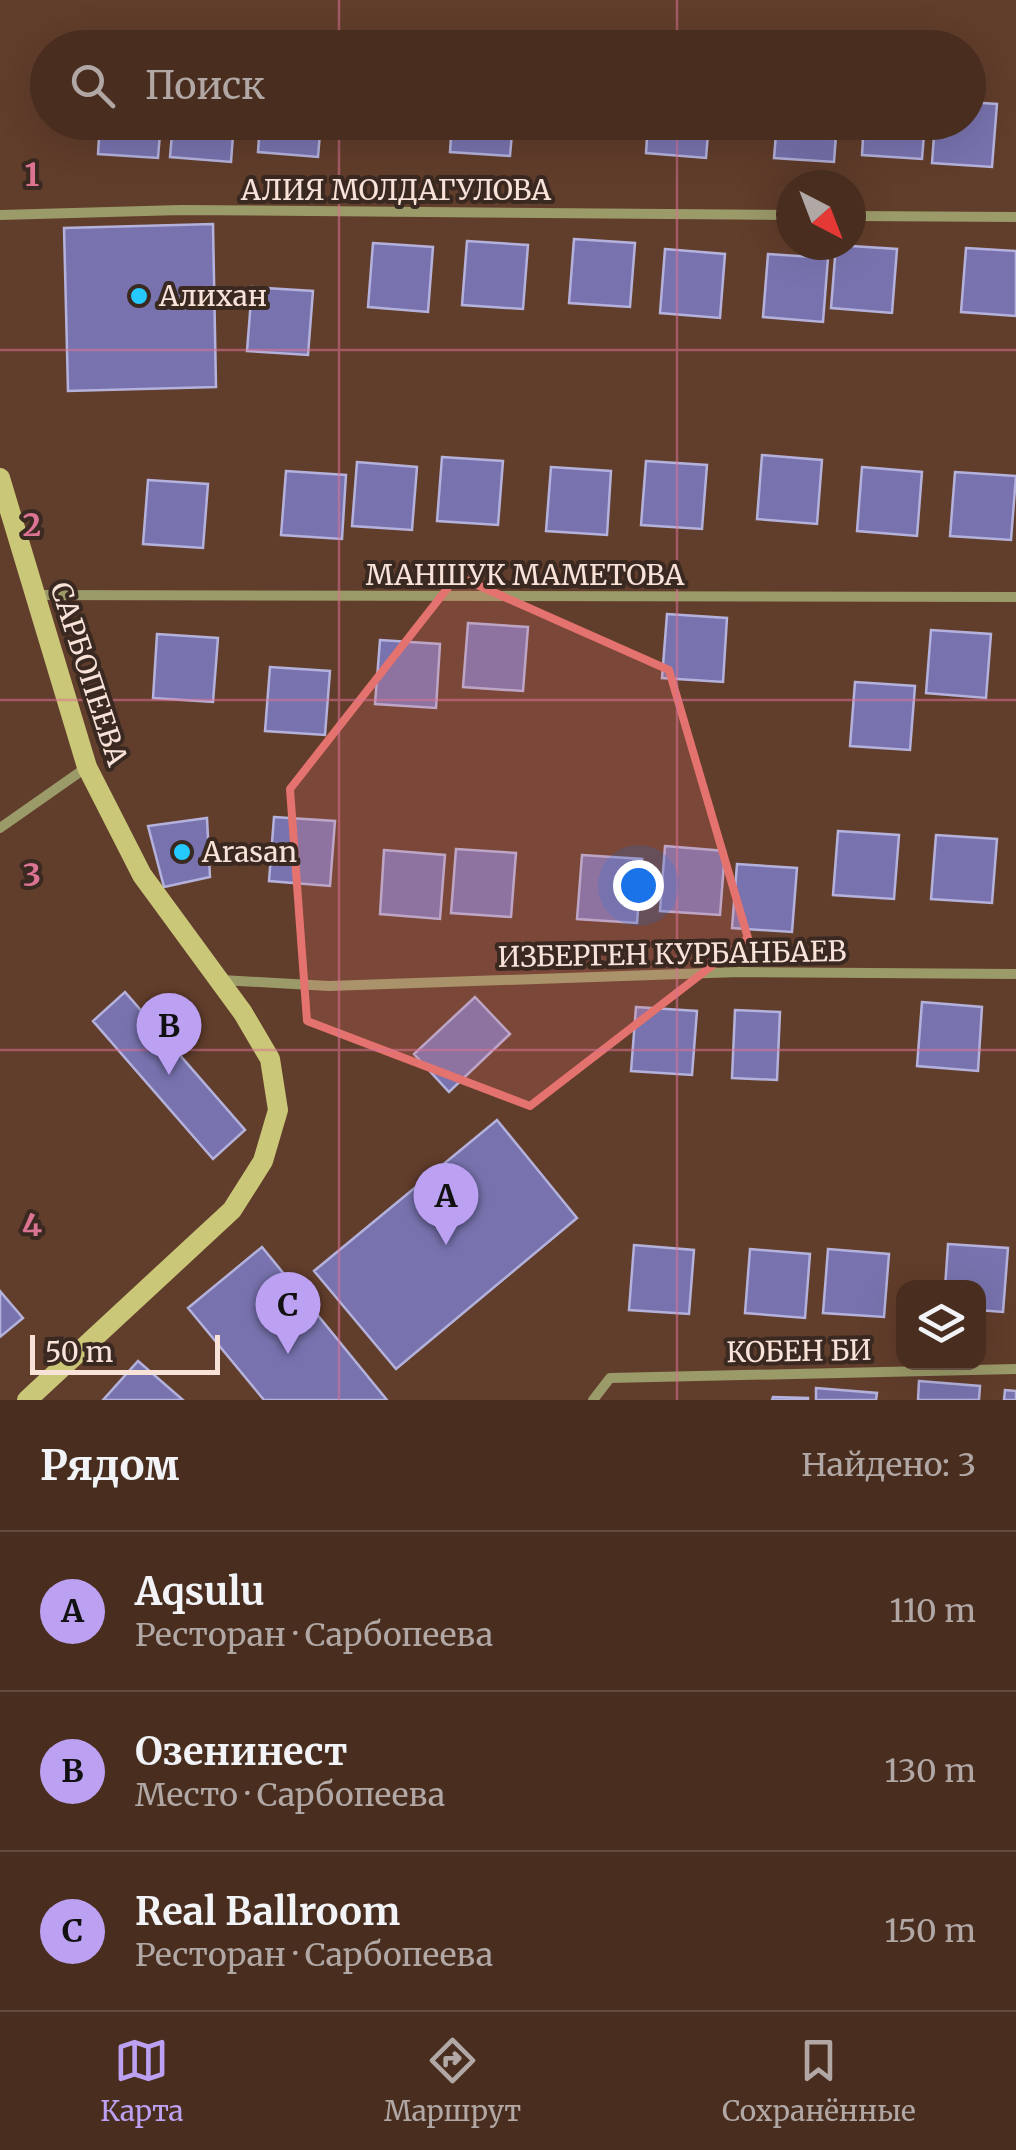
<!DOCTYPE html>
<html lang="ru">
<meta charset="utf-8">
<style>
:root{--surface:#492e20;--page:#533a2d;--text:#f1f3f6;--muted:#b1a8a5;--line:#614a3e;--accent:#bca0f2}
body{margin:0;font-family:Merriweather,serif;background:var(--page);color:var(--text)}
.controls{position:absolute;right:30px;bottom:30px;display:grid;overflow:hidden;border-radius:20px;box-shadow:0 10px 40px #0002}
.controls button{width:90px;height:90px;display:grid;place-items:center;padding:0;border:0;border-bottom:2px solid var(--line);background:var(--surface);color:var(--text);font:50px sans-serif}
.compass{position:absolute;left:776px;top:170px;width:90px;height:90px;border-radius:50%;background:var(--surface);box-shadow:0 10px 40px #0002;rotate:138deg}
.scale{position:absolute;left:30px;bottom:25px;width:190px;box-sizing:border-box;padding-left:10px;border:5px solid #f9e2d7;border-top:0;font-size:28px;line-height:35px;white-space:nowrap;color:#f9e2d7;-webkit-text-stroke:8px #3a2921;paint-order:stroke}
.you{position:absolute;left:638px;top:885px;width:35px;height:35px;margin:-25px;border:8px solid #fff;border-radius:50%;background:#1a73e8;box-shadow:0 0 0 15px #1a73e833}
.badge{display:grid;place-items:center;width:65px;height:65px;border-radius:50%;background:var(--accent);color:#111;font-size:32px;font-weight:700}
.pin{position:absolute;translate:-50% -82px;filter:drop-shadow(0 2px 5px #0008)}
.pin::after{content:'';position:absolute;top:52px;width:35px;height:30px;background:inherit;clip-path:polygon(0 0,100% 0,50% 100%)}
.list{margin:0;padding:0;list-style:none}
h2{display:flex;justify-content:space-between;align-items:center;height:130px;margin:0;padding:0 40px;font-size:42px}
h2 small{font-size:32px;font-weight:400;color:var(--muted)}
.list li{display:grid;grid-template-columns:65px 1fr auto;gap:30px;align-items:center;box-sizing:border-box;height:160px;padding:0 40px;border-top:2px solid var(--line)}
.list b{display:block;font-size:38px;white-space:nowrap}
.list p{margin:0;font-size:32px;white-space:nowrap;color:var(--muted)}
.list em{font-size:32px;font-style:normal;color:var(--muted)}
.icon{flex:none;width:55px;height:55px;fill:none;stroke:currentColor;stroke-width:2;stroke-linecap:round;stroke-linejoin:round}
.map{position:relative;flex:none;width:1016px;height:1400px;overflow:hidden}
.search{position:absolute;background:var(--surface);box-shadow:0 10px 40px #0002;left:30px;right:30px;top:30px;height:110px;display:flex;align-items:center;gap:25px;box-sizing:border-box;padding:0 35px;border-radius:55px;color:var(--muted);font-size:38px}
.sheet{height:610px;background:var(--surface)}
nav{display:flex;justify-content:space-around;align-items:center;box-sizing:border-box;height:140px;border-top:2px solid var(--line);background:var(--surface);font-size:28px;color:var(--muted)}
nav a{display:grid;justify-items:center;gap:5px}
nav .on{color:var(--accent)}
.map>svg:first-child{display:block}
.building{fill:#7873ae;stroke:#b4b2dc;stroke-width:2.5}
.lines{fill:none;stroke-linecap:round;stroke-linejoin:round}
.street{stroke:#9b9a69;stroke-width:10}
.secondary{stroke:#cac778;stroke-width:20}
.marked{fill:#e4726e;fill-opacity:0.2;stroke:#e4726e;stroke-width:8;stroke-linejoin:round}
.grid{fill:none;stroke:#db7393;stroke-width:2.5;stroke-opacity:0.55}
.poi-dot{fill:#26c9fe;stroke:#3a2921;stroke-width:4}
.labels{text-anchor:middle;stroke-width:8;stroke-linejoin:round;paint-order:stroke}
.street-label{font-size:28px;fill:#f9e2d7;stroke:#3a2921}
.poi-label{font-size:28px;fill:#f9e2d7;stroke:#3a2921;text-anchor:start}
.grid-label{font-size:32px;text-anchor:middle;font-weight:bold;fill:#db7393;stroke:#3a2921;stroke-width:8;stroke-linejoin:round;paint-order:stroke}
</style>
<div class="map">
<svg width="1016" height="1400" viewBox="0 0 1016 1400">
<rect width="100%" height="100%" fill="#613d2b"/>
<!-- building -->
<path class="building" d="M968 102 997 104 992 167 932 163 935 122H968Z
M100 122H161L158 158 98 154Z
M173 122H234L231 162 170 157Z
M260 122H321L318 157 258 152Z
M452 122H513L510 156 450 152Z
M648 122H709L706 158 646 153Z
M777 122H837L834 162 774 158Z
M864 122H925L922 159 862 155Z
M213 224 216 387 68 391 64 228Z
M574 239 635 243 630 307 569 303Z
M467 241 528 245 523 309 462 305Z
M373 243 433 247 428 312 368 307Z
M836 245 897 249 892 313 831 308Z
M966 248 1016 251V316L961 312Z
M665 249 725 254 720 318 660 313Z
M768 254 828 258 823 322 763 317Z
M252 287 313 291 308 355 247 351Z
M762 455 822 460 817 524 757 519Z
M442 457 503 461 498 525 437 521Z
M646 461 707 465 702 529 641 525Z
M357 462 417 467 412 530 352 526Z
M551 467 611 471 607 535 546 531Z
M862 467 922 472 917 536 857 531Z
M286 471 346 475 342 539 281 535Z
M955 472 1016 476 1011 540 950 536Z
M148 480 208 484 203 548 143 544Z
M667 614 727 618 723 682 662 678Z
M468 623 528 627 523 691 463 687Z
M931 630 991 634 986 698 926 693Z
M157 634 218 638 213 702 153 698Z
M380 640 440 644 436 708 375 704Z
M270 667 330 671 325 735 265 731Z
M855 682 915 686 910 750 850 746Z
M274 817 335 821 330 886 269 881Z
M207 818 210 877 164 887 148 826Z
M838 831 899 835 894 899 833 895Z
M936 835 997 839 992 903 931 899Z
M665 846 725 851 720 915 660 911Z
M456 849 516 853 511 917 451 913Z
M384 850 445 855 440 919 380 914Z
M582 855 642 859 637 923 577 919Z
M737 864 797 868 792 932 732 928Z
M125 992 245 1130 213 1159 93 1021Z
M475 997 510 1034 449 1092 414 1054Z
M922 1002 982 1007 978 1071 917 1066Z
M636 1007 697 1011 692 1075 631 1071Z
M735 1010 780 1012 777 1080 732 1078Z
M497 1120 577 1218 396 1369 314 1271Z
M948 1244 1008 1248 1003 1312 978 1310V1288H945Z
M634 1245 694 1250 689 1314 629 1310Z
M262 1247 387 1400H264L188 1308Z
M750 1249 810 1254 805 1318 745 1313Z
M828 1249 889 1254 884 1317 823 1313Z
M0 1291 23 1318 0 1337Z
M138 1361 183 1400H103Z
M919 1381 980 1386 979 1400H918Z
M816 1388 877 1393 876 1400H816Z
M1005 1390 1016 1391V1400H1004Z
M773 1397 808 1398V1400H772Z"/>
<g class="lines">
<!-- street -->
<path class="street" d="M0 215 181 210 791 215
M851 216 1016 217
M35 595 1016 597
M0 828 87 767
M222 980 329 986 739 972 1016 974
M593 1400 610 1378 1016 1369"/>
<!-- secondary -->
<path class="secondary" d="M0 478 87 767 142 875 243 1013 270 1059 278 1110 263 1161 232 1210 27 1400"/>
</g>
<!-- marked area -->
<path class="marked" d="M457 576 669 670 748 938 530 1106 307 1021 290 789Z"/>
<!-- grid -->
<path class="grid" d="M339 0V48M677 0V48M339 122V1400M677 122V1400M0 350H1016M0 700H1016M0 1050H1016"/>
<!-- markers -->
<g class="poi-dot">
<circle cx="139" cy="296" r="10"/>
<circle cx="182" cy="852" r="10"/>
</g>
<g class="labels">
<!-- street labels -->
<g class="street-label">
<text x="396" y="200">АЛИЯ МОЛДАГУЛОВА</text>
<text x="525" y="585">МАНШУК МАМЕТОВА</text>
<text transform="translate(89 674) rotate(72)" y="10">САРБОПЕЕВА</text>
<text transform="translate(672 954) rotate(-1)" y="10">ИЗБЕРГЕН КУРБАНБАЕВ</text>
<text transform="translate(799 1351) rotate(-1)" y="10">КОБЕН БИ</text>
</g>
<!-- poi labels -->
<g class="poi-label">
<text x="159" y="306">Алихан</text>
<text x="202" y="862">Arasan</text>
</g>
</g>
<g class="grid-label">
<text x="32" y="186">1</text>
<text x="32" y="536">2</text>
<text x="32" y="886">3</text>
<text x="32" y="1236">4</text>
</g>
</svg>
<div class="controls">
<button><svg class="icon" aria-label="layers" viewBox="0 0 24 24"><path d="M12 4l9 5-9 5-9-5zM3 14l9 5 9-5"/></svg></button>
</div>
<svg class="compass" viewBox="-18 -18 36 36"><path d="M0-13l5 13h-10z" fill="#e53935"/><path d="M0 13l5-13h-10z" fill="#b1a8a5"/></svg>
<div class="scale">50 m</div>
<div class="you"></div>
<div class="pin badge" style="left:446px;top:1245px">A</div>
<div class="pin badge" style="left:169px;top:1075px">B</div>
<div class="pin badge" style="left:288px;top:1354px">C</div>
<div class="search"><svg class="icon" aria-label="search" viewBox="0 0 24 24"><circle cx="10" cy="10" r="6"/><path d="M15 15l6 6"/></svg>Поиск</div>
</div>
<section class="sheet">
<h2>Рядом<small>Найдено: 3</small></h2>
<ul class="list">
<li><span class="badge">A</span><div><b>Aqsulu</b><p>Ресторан · Сарбопеева</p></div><em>110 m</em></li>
<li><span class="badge">B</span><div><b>Озенинест</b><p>Место · Сарбопеева</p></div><em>130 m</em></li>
<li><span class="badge">C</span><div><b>Real Ballroom</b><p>Ресторан · Сарбопеева</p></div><em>150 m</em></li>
</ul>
</section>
<nav>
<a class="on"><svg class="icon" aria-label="map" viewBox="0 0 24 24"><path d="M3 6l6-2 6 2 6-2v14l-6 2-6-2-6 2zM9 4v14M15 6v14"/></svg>Карта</a>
<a><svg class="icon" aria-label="directions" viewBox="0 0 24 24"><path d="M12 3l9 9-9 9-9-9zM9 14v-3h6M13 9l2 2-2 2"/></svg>Маршрут</a>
<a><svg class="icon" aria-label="saved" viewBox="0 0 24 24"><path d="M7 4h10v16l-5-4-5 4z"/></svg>Сохранённые</a>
</nav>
